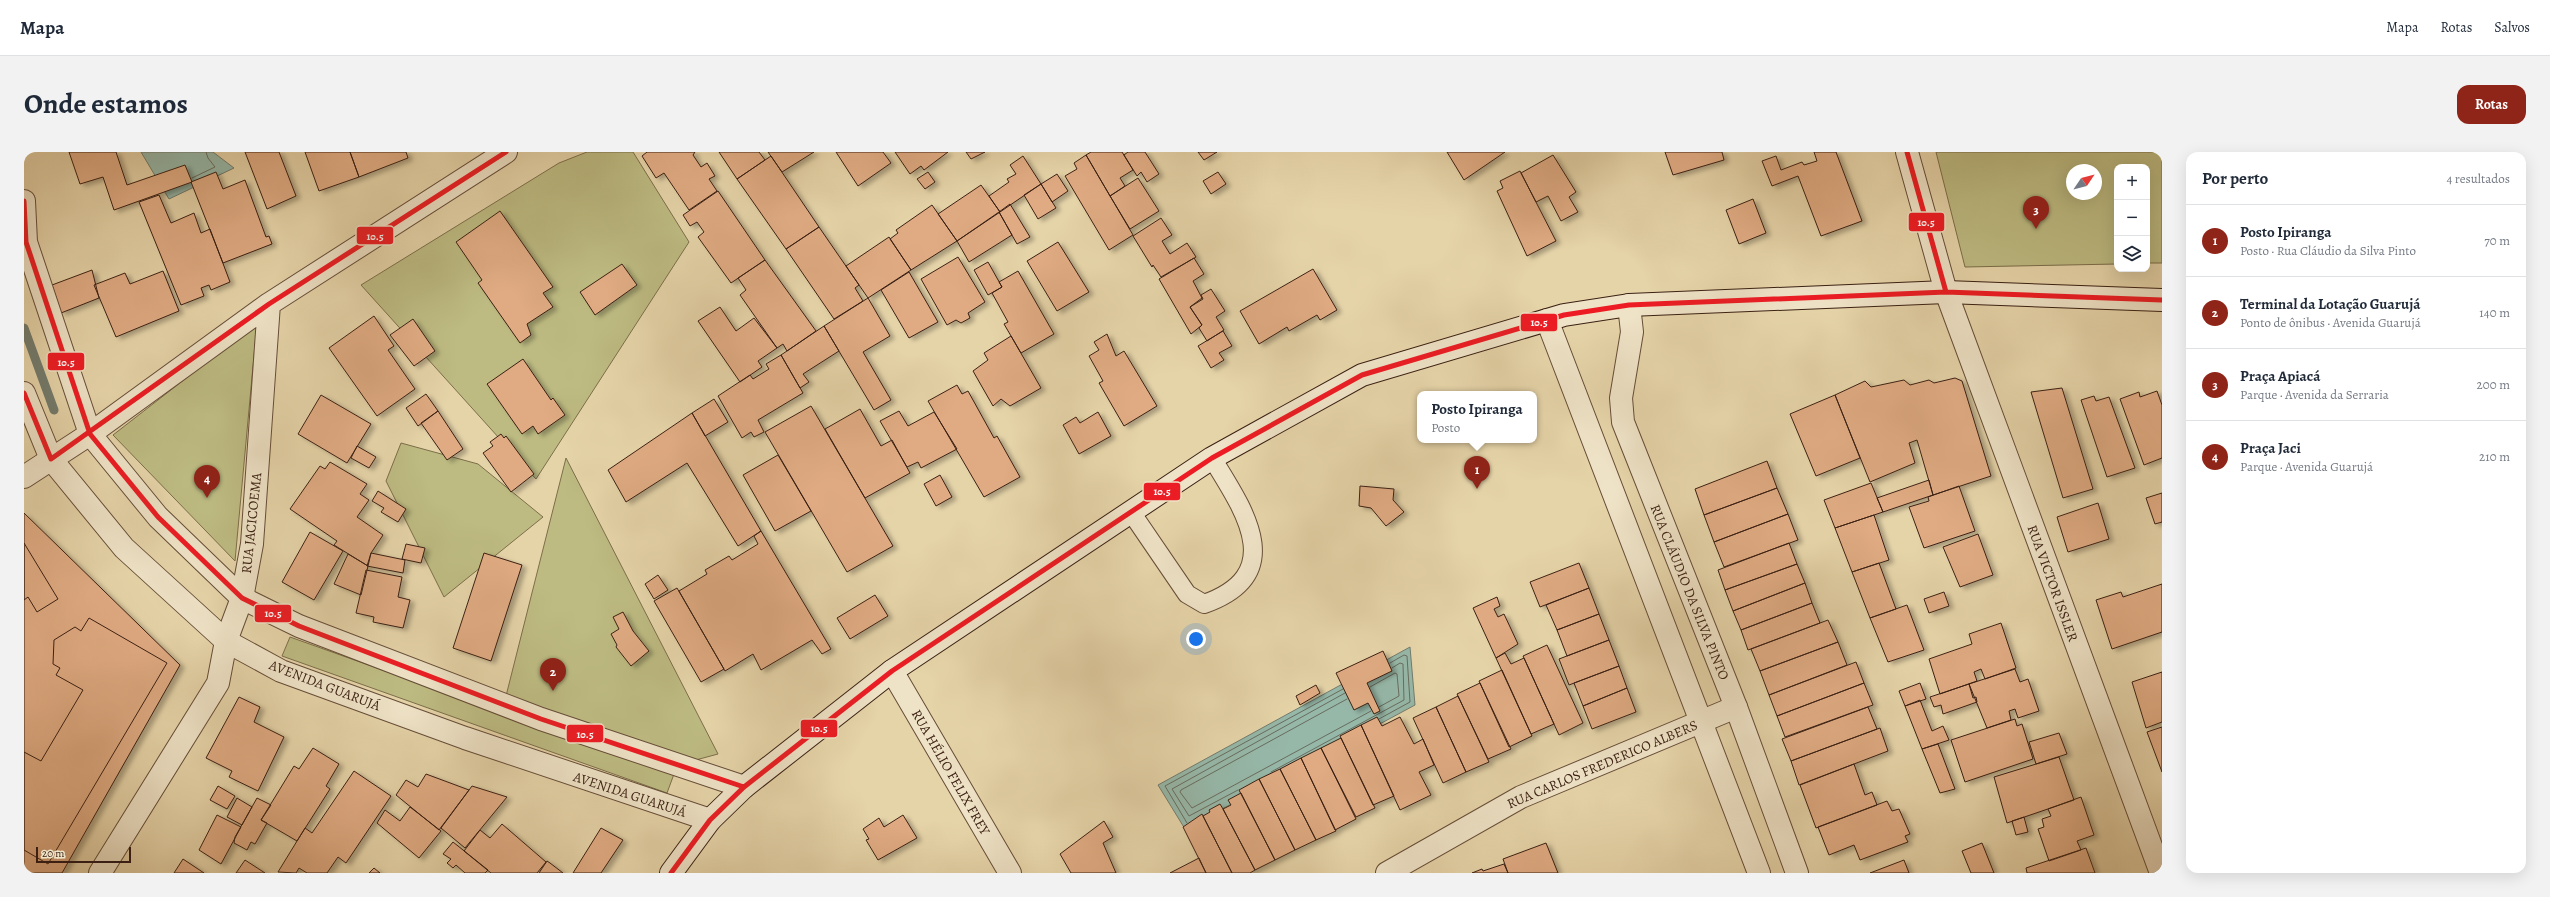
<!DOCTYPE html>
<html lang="pt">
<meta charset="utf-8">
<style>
:root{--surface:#fff;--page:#f2f2f3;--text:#1f2937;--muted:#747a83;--line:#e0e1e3;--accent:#8f2418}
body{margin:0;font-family:Alegreya,serif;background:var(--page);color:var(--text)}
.controls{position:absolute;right:12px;top:12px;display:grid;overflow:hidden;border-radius:8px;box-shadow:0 4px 16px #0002}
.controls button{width:36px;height:36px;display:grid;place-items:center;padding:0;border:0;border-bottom:1px solid var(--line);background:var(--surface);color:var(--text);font:20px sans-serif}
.compass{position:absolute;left:2042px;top:12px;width:36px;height:36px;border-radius:50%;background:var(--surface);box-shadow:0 4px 16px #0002;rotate:55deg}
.scale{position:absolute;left:12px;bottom:10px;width:95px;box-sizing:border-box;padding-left:4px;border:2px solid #3b2013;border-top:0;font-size:11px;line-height:14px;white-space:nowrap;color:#3b2013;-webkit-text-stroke:3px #efe3c7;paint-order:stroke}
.you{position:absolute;left:1172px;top:487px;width:14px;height:14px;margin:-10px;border:3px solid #fff;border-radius:50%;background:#1a73e8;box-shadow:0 0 0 6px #1a73e833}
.badge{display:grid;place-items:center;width:26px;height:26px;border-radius:50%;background:var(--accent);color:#fff;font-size:13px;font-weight:700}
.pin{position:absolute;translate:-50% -33px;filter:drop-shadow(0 1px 2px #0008)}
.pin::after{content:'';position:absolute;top:21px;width:14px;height:12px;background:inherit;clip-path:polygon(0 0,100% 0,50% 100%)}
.popup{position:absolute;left:1393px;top:239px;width:120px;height:52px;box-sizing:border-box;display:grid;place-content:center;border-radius:8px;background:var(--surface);filter:drop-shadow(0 1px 3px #0005);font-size:13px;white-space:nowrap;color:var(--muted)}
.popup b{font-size:15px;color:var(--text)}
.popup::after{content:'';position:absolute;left:50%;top:100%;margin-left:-8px;border:8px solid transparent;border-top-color:var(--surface)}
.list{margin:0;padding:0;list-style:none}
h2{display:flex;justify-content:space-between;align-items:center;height:52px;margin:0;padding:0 16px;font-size:17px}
h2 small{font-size:13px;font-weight:400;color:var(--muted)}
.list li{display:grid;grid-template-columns:26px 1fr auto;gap:12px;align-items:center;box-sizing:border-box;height:72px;padding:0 16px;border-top:1px solid var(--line)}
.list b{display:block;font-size:15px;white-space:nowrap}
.list p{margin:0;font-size:13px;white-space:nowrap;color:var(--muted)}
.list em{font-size:13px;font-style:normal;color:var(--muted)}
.icon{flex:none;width:22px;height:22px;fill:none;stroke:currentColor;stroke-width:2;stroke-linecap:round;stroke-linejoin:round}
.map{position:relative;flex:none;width:2138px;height:721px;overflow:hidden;border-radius:12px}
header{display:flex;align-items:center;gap:24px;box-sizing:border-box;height:56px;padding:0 20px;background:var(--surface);border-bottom:1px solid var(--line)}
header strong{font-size:19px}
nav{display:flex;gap:22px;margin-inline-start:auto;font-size:14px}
.intro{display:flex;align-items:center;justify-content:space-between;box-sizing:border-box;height:96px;padding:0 24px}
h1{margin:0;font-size:28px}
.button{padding:10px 18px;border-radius:12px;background:var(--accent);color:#fff;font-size:14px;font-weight:700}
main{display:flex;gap:24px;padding:0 24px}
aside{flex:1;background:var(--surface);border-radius:12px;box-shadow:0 4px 16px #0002}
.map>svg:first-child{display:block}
.green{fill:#bdbb82;stroke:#7c6e4a;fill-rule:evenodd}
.water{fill:#96b8a9;stroke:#727b6d}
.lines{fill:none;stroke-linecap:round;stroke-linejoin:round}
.shore{stroke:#686c5e;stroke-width:1}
.stream{stroke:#727b6d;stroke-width:9}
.building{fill:#e0ab83;stroke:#3b2013;filter:url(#shadow)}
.service-casing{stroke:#664d38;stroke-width:20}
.minor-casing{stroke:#664d38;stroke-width:24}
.tertiary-casing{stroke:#664d38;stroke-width:24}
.secondary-casing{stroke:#3b2013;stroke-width:24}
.service{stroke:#efe3c7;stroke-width:18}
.minor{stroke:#efe3c7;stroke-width:22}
.tertiary{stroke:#efe3c7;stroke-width:22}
.secondary{stroke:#efe3c7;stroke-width:22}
.bus-1-casing{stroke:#efe3c7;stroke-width:8}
.bus-1{stroke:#ed1c24;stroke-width:5}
.labels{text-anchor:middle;stroke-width:3.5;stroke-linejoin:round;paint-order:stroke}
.street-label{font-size:14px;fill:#3b2013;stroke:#efe3c7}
.line-badge{stroke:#efe3c7;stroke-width:1.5}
.badge-label{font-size:11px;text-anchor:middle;font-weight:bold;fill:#fff}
</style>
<header>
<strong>Mapa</strong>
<nav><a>Mapa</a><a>Rotas</a><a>Salvos</a></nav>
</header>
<div class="intro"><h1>Onde estamos</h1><a class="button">Rotas</a></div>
<main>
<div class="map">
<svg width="2138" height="721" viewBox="0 0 2138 721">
<defs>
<filter id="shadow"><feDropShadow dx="4.5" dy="2.5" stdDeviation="2" flood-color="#0004"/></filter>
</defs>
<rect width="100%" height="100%" fill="#e6d4a9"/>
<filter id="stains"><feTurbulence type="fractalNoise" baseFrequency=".005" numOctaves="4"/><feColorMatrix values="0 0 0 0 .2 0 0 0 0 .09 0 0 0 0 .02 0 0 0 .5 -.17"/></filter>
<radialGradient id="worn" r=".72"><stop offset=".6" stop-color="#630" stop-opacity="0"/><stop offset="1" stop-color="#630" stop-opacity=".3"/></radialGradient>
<!-- green -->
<path class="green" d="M563 0H609L665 90 512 327 337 133 535 11Z
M1912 0H2138V111H2123V15H2093V112L1941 115ZM2048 18H2072V42H2048Z
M233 171 211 409 89 283Z
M377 291 454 312 519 365 420 445 362 329Z
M542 306 694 602 668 609 482 544Z
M266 485 650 622 643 641 258 504Z"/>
<!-- water -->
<path class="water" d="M117 0H189L210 16 145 47Z
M1386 495 1391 553 1161 677 1134 633Z"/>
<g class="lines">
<!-- shore -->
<path class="shore" d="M168 26 191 15 184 6 182 0
M1346 535 1371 521 1373 522 1375 544 1355 555
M1323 547 1157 638 1156 640 1168 656 1347 559
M1355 567 1386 550 1383 504 1380 503 1366 511
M1247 620 1380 548 1379 512 1376 511 1368 516
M1214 638 1165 664 1148 637 1321 541
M1163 671 1141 634 1319 537"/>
<!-- stream -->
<path class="stream" d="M0 176 30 258"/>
</g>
<!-- building -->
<path class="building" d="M45 0H92L103 33 161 13 168 30 90 58 79 25 56 32Z
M221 0H255L272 44 243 57Z
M281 0H326L335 25 295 39Z
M326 0H382L384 6 335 25Z
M623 0H671L669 3 677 15 683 11 691 24 685 27 693 39 665 58 640 21 632 26 618 4Z
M695 0H735L741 8 713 27Z
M744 0H790L758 20Z
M812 0H859L867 11 834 34Z
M871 0H924L900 18 897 14 886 22Z
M942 0H961L947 7Z
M1067 0H1098L1109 18 1096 26 1101 34 1086 44 1062 3Z
M1104 0H1121L1135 22 1123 30 1117 20 1113 24 1100 3Z
M1174 0H1193L1180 8Z
M1423 0H1481L1440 28Z
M1641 0H1698L1700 8 1649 23Z
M1790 0H1812L1838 69 1797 84 1774 24 1748 34 1738 9 1752 4 1757 18 1778 10 1780 13 1793 9Z
M1062 3 1109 83 1085 98 1041 24 1053 17 1050 11Z
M1529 3 1552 40 1545 45 1554 60 1537 69 1524 44 1512 50 1497 21Z
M747 4 795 75 762 97 713 27Z
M999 4 1017 32 976 60 965 44 985 30 983 27 992 22 986 13Z
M1496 19 1532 89 1503 104 1473 39 1479 36 1476 29Z
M192 20 199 37 221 28 242 85 245 84 248 92 199 111 167 30Z
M904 20 911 30 901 37 893 27Z
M1194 20 1202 32 1187 42 1179 29Z
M1033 22 1044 39 1028 50 1017 32Z
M1114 26 1135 59 1106 77 1086 44Z
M1017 32 1032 56 1014 67 1000 43Z
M957 33 976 60 933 89 914 62Z
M694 39 741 108 707 131 674 85 680 80 673 70 666 74 659 63Z
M135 43 147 71 170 61 177 81 186 77 206 130 187 138 185 133 177 136 180 144 157 153 115 50Z
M1729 47 1742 81 1715 92 1702 58Z
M986 52 1006 85 993 92 975 60Z
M908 53 933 89 887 118 866 87 874 81 872 78Z
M476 59 529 135 519 141 529 155 503 172 507 183 496 191 454 131 458 128 432 90Z
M975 60 988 83 945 110 933 89Z
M1137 66 1148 83 1138 89 1146 102 1163 91 1172 105 1137 125 1129 113 1128 115 1109 84Z
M795 75 835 133 831 136 839 149 810 167 762 97Z
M865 85 887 118 844 146 822 114Z
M1034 90 1065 140 1033 159 1003 109Z
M934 105 961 150 944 161 946 166 937 171 932 168 923 173 897 127Z
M1170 106 1180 122 1169 129 1178 146 1166 155 1178 173 1167 182 1135 127Z
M741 108 792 179 763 199 759 192 753 196 716 143 722 138 714 126Z
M964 110 978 135 964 143 950 118Z
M598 112 613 133 571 163 556 140Z
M1289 117 1313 158 1296 168 1293 163 1265 179 1263 175 1235 192 1216 159Z
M68 118 75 146 37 161 28 133Z
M139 119 155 159 92 185 70 133 101 121 106 132Z
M994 119 1030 182 997 201 980 172 984 170 968 141 978 135 975 130Z
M885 120 914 170 885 186 857 138Z
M1187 137 1201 159 1192 165 1200 178 1183 189 1175 176 1178 173 1166 155 1179 147 1177 143Z
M844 146 866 184 839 200 867 248 850 258 800 174Z
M696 155 712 179 730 166 753 196 734 209 738 215 716 230 674 169Z
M350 164 370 194 364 198 391 237 353 264 305 196Z
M389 167 411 199 390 214 366 183Z
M800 174 815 199 779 222 785 230 776 236 757 203Z
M1199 179 1208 194 1195 201 1200 208 1187 216 1174 194Z
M1083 182 1092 204 1100 199 1133 254 1100 274 1075 231 1079 229 1065 204 1075 198 1070 190Z
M987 184 1017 236 986 254 977 247 969 254 949 219 964 208 960 201Z
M757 203 779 241 734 268 740 280 730 285 727 280 718 286 694 244 726 223 729 227 745 217 742 212Z
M499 207 527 248 529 246 541 263 514 282 509 274 498 282 463 232Z
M1931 226 1938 229 1967 324 1909 343 1893 288 1885 291 1891 311 1846 330 1811 243 1841 229 1847 235 1880 228 1886 233 1905 228 1910 231Z
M933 233 938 242 944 239 970 286 973 284 996 325 960 345 904 249Z
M2038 236 2069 337 2039 346 2007 240Z
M2133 239 2138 253V306L2120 313 2096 247 2115 240 2116 245Z
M402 242 414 259 394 274 382 256Z
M297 243 347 272 323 311 274 282Z
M1811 243 1836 306 1792 324 1766 262Z
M2070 244 2072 249 2085 245 2111 316 2083 325 2057 248Z
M690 247 704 270 681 284 668 261Z
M787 254 869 394 823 420 741 280Z
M836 257 857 294 868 288 886 321 841 346 801 277Z
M414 259 439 297 423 308 397 271Z
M875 259 884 274 910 260 933 297 897 316 894 310 883 315 856 269Z
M1074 260 1087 284 1055 302 1039 273 1052 265 1056 271Z
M668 261 737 379 714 394 663 311 602 350 584 318Z
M477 282 480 286 482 284 510 322 487 340 459 301 469 294 466 290Z
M333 294 352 305 345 316 327 306Z
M754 303 787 359 751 379 719 323Z
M1743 309 1753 336 1680 363 1671 337Z
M306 310 343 332 336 342 345 348 333 365 359 383 347 401 344 414 310 393 313 389 266 357 296 314 301 317Z
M916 323 928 345 912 354 900 332Z
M1905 328 1909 343 1859 360 1853 346Z
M1847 331 1859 360 1811 376 1800 348Z
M1336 334 1370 337 1369 348 1380 360 1362 374 1347 356 1335 354Z
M1935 334 1951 379 1900 396 1885 355 1905 349 1904 345Z
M1753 336 1764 362 1690 390 1680 363Z
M354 339 382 357 374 370 357 360 360 356 348 349Z
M2138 341V370L2131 372 2122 346Z
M2074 351 2085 387 2044 400 2033 365Z
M0 361 156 513 38 721H0Z
M1764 362 1774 388 1700 415 1690 390Z
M1850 363 1865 408 1828 420 1811 376Z
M737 379 807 497 798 502 788 488 737 518 729 502 701 519 655 439 683 422 681 418 705 404 708 408 734 392 730 384Z
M286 380 319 399 290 448 258 430Z
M1954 382 1969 423 1936 435 1919 395Z
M0 391 34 447 13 460 4 445 0 448Z
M1765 391 1773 412 1701 438 1694 418Z
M382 392 401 396 397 411 378 407Z
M347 401 381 408 379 421 343 414Z
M460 401 498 413 467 509 429 496Z
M324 402 344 414 337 443 310 432Z
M1555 411 1565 436 1516 455 1506 430Z
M1855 411 1872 457 1846 466 1828 420Z
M1773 412 1781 431 1709 459 1701 438Z
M342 418 378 425 374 445 386 448 379 476 349 470 350 465 332 461Z
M634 423 644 438 630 447 621 432Z
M1781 431 1788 451 1717 478 1709 459Z
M2138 432V480L2088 497 2072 448 2097 440 2099 445Z
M653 436 700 517 677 530 630 449Z
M1565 436 1575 462 1533 478 1522 453Z
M1920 440 1925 454 1905 461 1900 447Z
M851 443 864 464 826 487 813 466Z
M1473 445 1476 454 1470 457 1474 465 1480 462 1494 492 1472 506 1449 456Z
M1788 451 1796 471 1724 498 1717 478Z
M1883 453 1900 498 1864 510 1846 466Z
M599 460 609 479 625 499 607 514 592 495 593 493 587 482 595 477 589 465Z
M1575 462 1585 488 1543 504 1533 478Z
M65 466 143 511 24 712 0 698V600L17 609 59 538 32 523 36 516 29 512 30 488 51 475 57 479Z
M1804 468 1814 490 1736 519 1727 497Z
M1977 471 1992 516 1961 527 1957 517 1950 520 1953 529 1916 542 1905 507 1948 492 1945 482Z
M1585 488 1595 514 1545 533 1535 507Z
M1814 490 1823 513 1745 543 1736 519Z
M1523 493 1559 571 1535 583 1499 504Z
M1359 499 1368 519 1343 531 1356 559 1350 562 1344 551 1330 558 1312 521Z
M1481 501 1487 512 1500 506 1530 572 1507 582 1472 506Z
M1832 510 1840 531 1753 564 1745 543Z
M1595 514 1603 536 1559 554 1550 531Z
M1991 517 1996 530 2004 527 2015 559 1994 566 1991 557 1985 559 1987 568 1963 576 1945 532Z
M1478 518 1508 584 1485 595 1455 529Z
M2138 520V570L2122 576 2108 530Z
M1456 531 1487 597 1464 607 1433 542Z
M1840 531 1849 553 1761 585 1753 564Z
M1896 531 1902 547 1881 554 1875 539Z
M1945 532 1949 546 1952 545 1953 550 1919 562 1917 553 1910 555 1906 545Z
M1292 533 1296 541 1276 553 1272 544Z
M1603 536 1612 560 1568 577 1559 554Z
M1434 544 1465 610 1442 620 1412 555Z
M215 545 236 555 230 570 260 585 234 639 205 625 208 619 182 606Z
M1896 548 1908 579 1919 574 1925 588 1898 597 1881 554Z
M1412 555 1442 620 1419 631 1389 566Z
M1844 555 1853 577 1767 609 1758 587Z
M1353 565 1358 574 1376 565 1390 592 1399 587 1410 613 1395 620 1407 643 1376 658 1337 573Z
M1991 567 1993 574 1998 572 2009 607 1941 630 1927 588Z
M1337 573 1370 644 1349 653 1316 584Z
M2138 575V620L2123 580Z
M1856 576 1864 599 1775 633 1767 609Z
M2035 581 2043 602 2012 612 2005 590Z
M1317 586 1351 656 1332 665 1297 596Z
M1914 592 1931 637 1916 641 1898 597Z
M289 596 315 612 302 634 306 637 273 689 237 668 270 614 275 617Z
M1297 596 1332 667 1311 678 1277 606Z
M2035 605 2050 648 1983 671 1970 625Z
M1277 606 1312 679 1292 688 1256 617Z
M1830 612 1841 643 1848 640 1853 653 1792 676 1776 633Z
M1256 617 1292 688 1271 698 1235 627Z
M330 619 367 644 322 711 314 705 303 721H283L275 716 272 721 254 720 281 676 288 681Z
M402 622 445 638 415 678 372 643 382 628 394 635Z
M1235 627 1271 698 1251 708 1215 638Z
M194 634 211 644 203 657 186 648Z
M448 634 483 645 441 696 417 676Z
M1217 641 1251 708 1231 718 1199 657 1207 653 1204 648Z
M2057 645 2070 683 2053 689 2057 698 2025 709 2014 677 2020 675 2018 667 2027 664 2024 657Z
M213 646 228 655 218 673 203 665Z
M233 646 247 653 237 668 243 671 231 692 227 690 223 698 210 691 211 685Z
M1863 649 1868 659 1875 657 1886 682 1881 684 1884 690 1836 708 1830 693 1805 703 1794 675Z
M1196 652 1199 657 1231 718 1226 721H1208L1179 664 1186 660 1185 658Z
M386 655 417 679 395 706 353 671 361 658 376 669Z
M1178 662 1179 664 1208 721H1182L1159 675Z
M193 663 217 675 197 712 175 698Z
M879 663 893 686 854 708 842 688 845 687 839 677 855 666 860 675Z
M2000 665 2004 680 1992 683 1988 669Z
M1080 669 1089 685 1079 691 1092 721H1047L1036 702Z
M478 672 522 710 513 721H467L440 699 456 678 466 686Z
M577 676 599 688 577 721H549Z
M429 690 464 718 461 721H441L432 713 429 716 423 711 427 707 419 702Z
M1522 691 1534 721H1484L1479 707Z
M1958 691 1970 721H1947L1938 699Z
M2062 696 2071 721H2003L2002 716Z
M1175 706 1182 721H1146Z
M159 707 180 721H150Z
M221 708 241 721H212Z
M1880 708 1885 721H1846Z
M523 709 526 711 539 721H515Z
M1480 712 1484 721H1448L1458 717 1459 719Z
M350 716 356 721H345Z"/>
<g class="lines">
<defs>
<path id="service" d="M1107 360 1163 442 1180 452C1265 422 1220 358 1188 306"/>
<path id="minor" d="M1883 0 1922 140 2137 721
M0 325 66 282 245 152 482 0
M868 519 986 721
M76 721 194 531 202 489 218 446 228 392 245 152
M1363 721 1497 645 1712 555"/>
<path id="tertiary" d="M0 49 2 90 66 282 134 365 218 446 275 474 517 567 720 635
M1605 153 1608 180 1597 246 1599 270 1712 555 1773 721
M1523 168 1735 721
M0 241 27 307 100 396 202 489 257 519 441 586 686 668"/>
<path id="secondary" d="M647 721 686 668 720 635 868 519 1188 306 1338 223 1540 163 1605 153 1922 140 2138 148"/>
</defs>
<!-- service casing -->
<use href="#service" class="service-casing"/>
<!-- minor casing -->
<use href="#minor" class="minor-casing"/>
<!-- tertiary casing -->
<use href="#tertiary" class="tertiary-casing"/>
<!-- secondary casing -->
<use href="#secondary" class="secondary-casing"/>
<!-- service -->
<use href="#service" class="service"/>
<!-- minor -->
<use href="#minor" class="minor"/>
<!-- tertiary -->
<use href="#tertiary" class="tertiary"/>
<!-- secondary -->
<use href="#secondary" class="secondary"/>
<defs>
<path id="bus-1" d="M1883 0 1922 140
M0 49 2 90 66 282 134 365 218 446 275 474 517 567 720 635
M0 241 27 307 245 152 482 0
M647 721 686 668 720 635 868 519 1188 306 1338 223 1540 163 1605 153 1922 140 2138 148"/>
</defs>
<!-- bus-1 casing -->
<use href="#bus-1" class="bus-1-casing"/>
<!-- bus-1 -->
<use href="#bus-1" class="bus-1"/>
</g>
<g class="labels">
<!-- street labels -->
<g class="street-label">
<text transform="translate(227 371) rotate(-84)" y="5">RUA JACICOEMA</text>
<text transform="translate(2029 431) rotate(70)" y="5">RUA VICTOR ISSLER</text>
<text transform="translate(1666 440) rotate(68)" y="5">RUA CLÁUDIO DA SILVA PINTO</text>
<text transform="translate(301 533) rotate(21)" y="5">AVENIDA GUARUJÁ</text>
<text transform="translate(1578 612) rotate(-23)" y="5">RUA CARLOS FREDERICO ALBERS</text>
<text transform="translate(927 620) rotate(60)" y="5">RUA HÉLIO FELIX FREY</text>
<text transform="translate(606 642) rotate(18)" y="5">AVENIDA GUARUJÁ</text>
</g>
</g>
<g class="line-badge">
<rect x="1884" y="60" width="37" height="20" rx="4" fill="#ed1c24"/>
<rect x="332" y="74" width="38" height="19" rx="4" fill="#ed1c24"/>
<rect x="1496" y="161" width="38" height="19" rx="4" fill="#ed1c24"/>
<rect x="23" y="200" width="38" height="19" rx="4" fill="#ed1c24"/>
<rect x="1119" y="330" width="38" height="19" rx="4" fill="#ed1c24"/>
<rect x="230" y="452" width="38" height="19" rx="4" fill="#ed1c24"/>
<rect x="776" y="567" width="38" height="19" rx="4" fill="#ed1c24"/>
<rect x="542" y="572" width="38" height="19" rx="4" fill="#ed1c24"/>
</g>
<g class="badge-label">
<text x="1902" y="74">10.5</text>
<text x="351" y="88">10.5</text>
<text x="1515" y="174">10.5</text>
<text x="42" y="214">10.5</text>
<text x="1138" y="343">10.5</text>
<text x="249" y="465">10.5</text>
<text x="795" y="580">10.5</text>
<text x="561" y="586">10.5</text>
</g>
<rect width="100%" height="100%" filter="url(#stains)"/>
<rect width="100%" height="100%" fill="url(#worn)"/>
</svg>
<div class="controls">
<button>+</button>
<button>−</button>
<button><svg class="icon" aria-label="layers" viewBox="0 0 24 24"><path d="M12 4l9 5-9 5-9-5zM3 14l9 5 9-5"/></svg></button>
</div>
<svg class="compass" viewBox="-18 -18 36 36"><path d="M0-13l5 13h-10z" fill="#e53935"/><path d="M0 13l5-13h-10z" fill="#747a83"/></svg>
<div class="scale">20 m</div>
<div class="you"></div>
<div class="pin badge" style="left:1453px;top:337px">1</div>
<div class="popup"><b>Posto Ipiranga</b>Posto</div>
<div class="pin badge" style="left:529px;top:539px">2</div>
<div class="pin badge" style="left:2012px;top:77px">3</div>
<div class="pin badge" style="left:183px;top:346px">4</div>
</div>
<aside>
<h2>Por perto<small>4 resultados</small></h2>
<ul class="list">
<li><span class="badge">1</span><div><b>Posto Ipiranga</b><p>Posto · Rua Cláudio da Silva Pinto</p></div><em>70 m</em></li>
<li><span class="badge">2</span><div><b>Terminal da Lotação Guarujá</b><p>Ponto de ônibus · Avenida Guarujá</p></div><em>140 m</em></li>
<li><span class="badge">3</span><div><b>Praça Apiacá</b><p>Parque · Avenida da Serraria</p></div><em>200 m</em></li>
<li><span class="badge">4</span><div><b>Praça Jaci</b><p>Parque · Avenida Guarujá</p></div><em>210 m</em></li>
</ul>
</aside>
</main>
